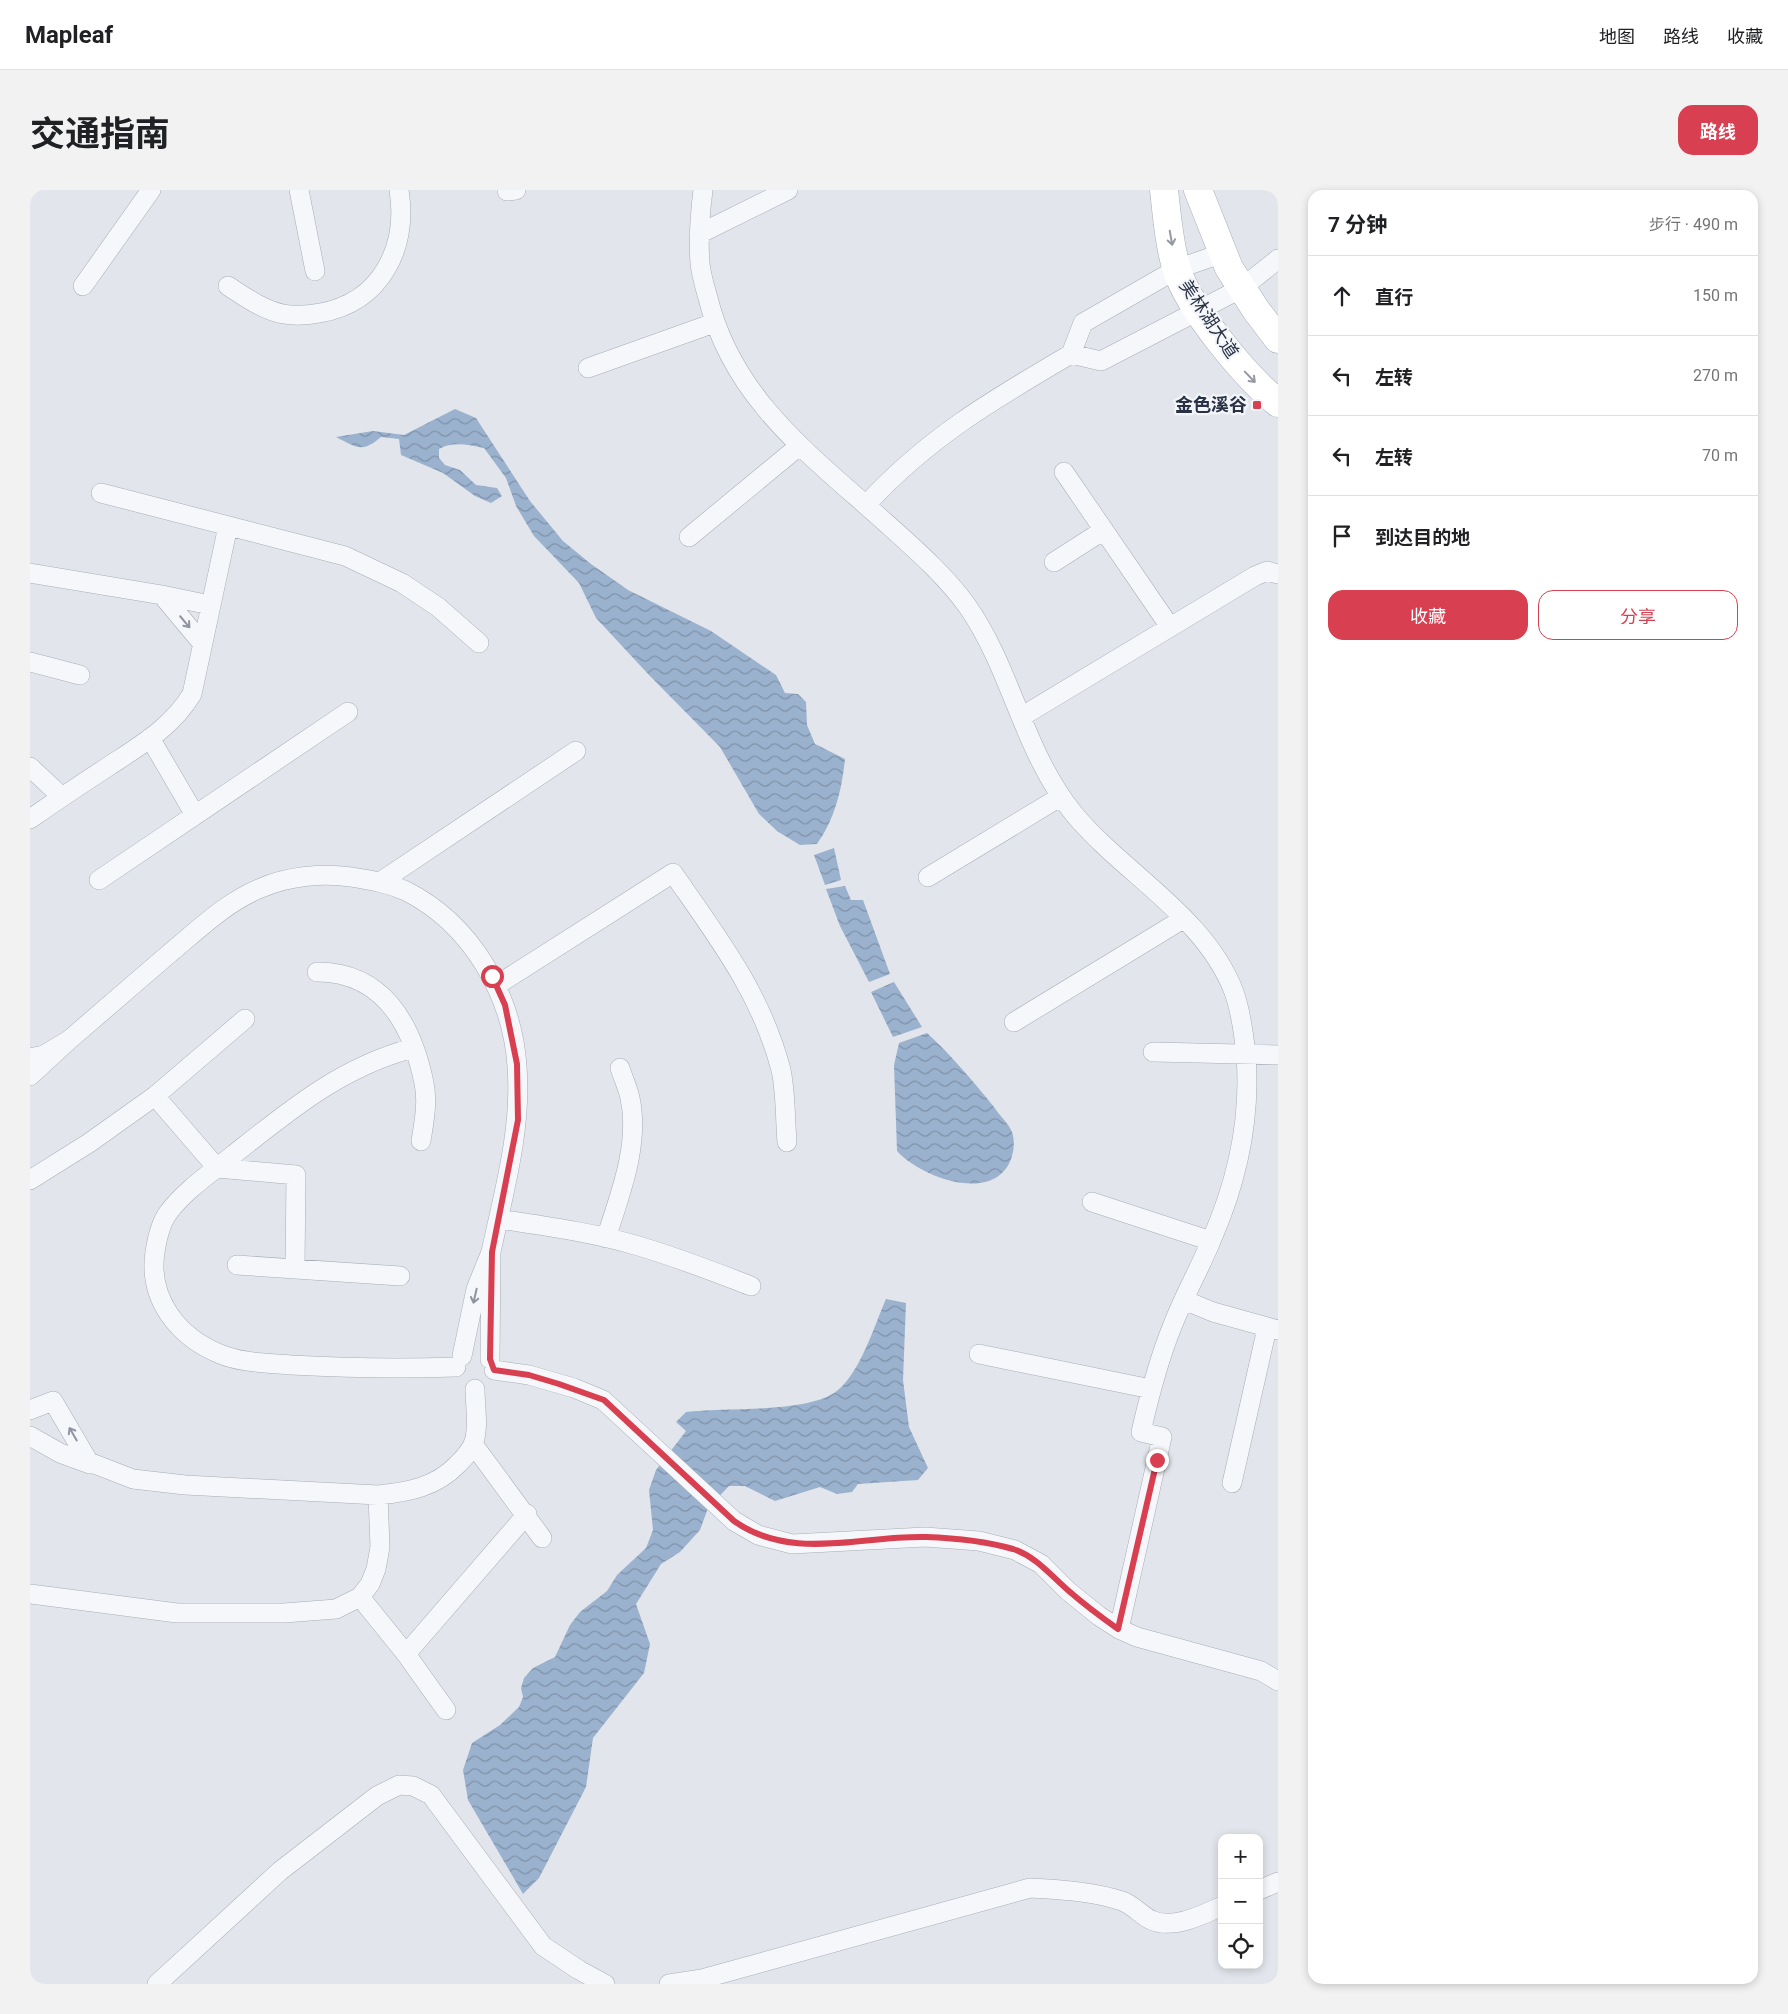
<!DOCTYPE html>
<html lang="zh">
<meta charset="utf-8">
<style>
:root{--surface:#fff;--page:#f2f2f2;--text:#202124;--muted:#757577;--line:#e0e0e0;--accent:#d84051}
body{margin:0;font-family:Roboto,"Noto Sans SC",sans-serif;background:var(--page);color:var(--text)}
.controls{position:absolute;right:15px;bottom:15px;display:grid;overflow:hidden;border-radius:10px;box-shadow:0 2px 8px #0003}
.controls button{width:45px;height:45px;display:grid;place-items:center;padding:0;border:0;border-bottom:1px solid var(--line);background:var(--surface);color:var(--text);font:25px sans-serif}
.stop{position:absolute;width:15px;height:15px;margin:-11px;border:4px solid #d84051;border-radius:50%;background:#fff}
.stop.end{background:#d84051;border-color:#fff;box-shadow:0 1px 5px #0008}
.list{margin:0;padding:0;list-style:none}
h2{display:flex;justify-content:space-between;align-items:center;height:65px;margin:0;padding:0 20px;font-size:21px}
h2 small{font-size:16px;font-weight:400;color:var(--muted)}
.list li{display:grid;grid-template-columns:32px 1fr auto;gap:15px;align-items:center;box-sizing:border-box;height:80px;padding:0 20px;border-top:1px solid var(--line)}
.list b{display:block;font-size:19px;white-space:nowrap}
.list em{font-size:16px;font-style:normal;color:var(--muted)}
.actions{display:flex;gap:10px;padding:15px 20px}
.actions a{flex:1;padding:11px 0;border:1px solid var(--accent);border-radius:15px;text-align:center;font-size:18px;color:var(--accent)}
.actions .main{background:var(--accent);color:#fff}
.icon{flex:none;width:28px;height:28px;fill:none;stroke:currentColor;stroke-width:2;stroke-linecap:round;stroke-linejoin:round}
.map{position:relative;flex:none;width:1248px;height:1794px;overflow:hidden;border-radius:15px}
header{display:flex;align-items:center;gap:30px;box-sizing:border-box;height:70px;padding:0 25px;background:var(--surface);border-bottom:1px solid var(--line)}
header strong{font-size:24px}
nav{display:flex;gap:28px;margin-inline-start:auto;font-size:18px}
.intro{display:flex;align-items:center;justify-content:space-between;box-sizing:border-box;height:120px;padding:0 30px}
h1{margin:0;font-size:35px}
.button{padding:12px 22px;border-radius:15px;background:var(--accent);color:#fff;font-size:18px;font-weight:700}
main{display:flex;gap:30px;padding:0 30px}
aside{flex:1;background:var(--surface);border-radius:15px;box-shadow:0 2px 8px #0003}
.map>svg:first-child{display:block}
.water{fill:url(#water-waves)}
.lines{fill:none;stroke-linecap:round;stroke-linejoin:round}
.street-casing{stroke:#a7acb7;stroke-width:20}
.secondary-casing{stroke:#a7acb7;stroke-width:29}
.street{stroke:#f6f7fa;stroke-width:19}
.secondary{stroke:#fff;stroke-width:28}
.oneway{stroke:#9498a2}
.oneway2{stroke:#9094a0}
.route{stroke:#d84051;stroke-width:6}
.poi-dot{fill:#d84051;stroke:#f3f5f9;stroke-width:2}
.labels{text-anchor:middle;stroke-width:4.5;stroke-linejoin:round;paint-order:stroke}
.street-label{font-size:18px;fill:#293245;stroke:#f3f5f9}
.poi-label{font-size:18px;font-weight:bold;fill:#293245;stroke:#f3f5f9;text-anchor:end}
</style>
<header>
<strong>Mapleaf</strong>
<nav><a>地图</a><a>路线</a><a>收藏</a></nav>
</header>
<div class="intro"><h1>交通指南</h1><a class="button">路线</a></div>
<main>
<div class="map">
<svg width="1248" height="1794" viewBox="0 0 1248 1794">
<defs>
<pattern id="water-waves" width="16" height="10" patternUnits="userSpaceOnUse" patternTransform="scale(1.25)"><rect width="16" height="10" fill="#9bb2ce"/><path d="M0 5q4-4 8 0t8 0" fill="none" stroke="#7e91a9"/></pattern>
</defs>
<rect width="100%" height="100%" fill="#e2e6ec"/>
<!-- water -->
<path class="water" d="M425 219 446 228 500 311 533 351 561 374 598 400 681 441 746 485 755 503 768 504 776 512 777 535 785 554 815 569C812 599 805 629 787 654L770 655 747 641 729 624 690 557 619 485 566 428 549 393 504 346 486 316 476 288 454 258C439 255 423 251 409 259V268L415 275 430 280 446 295 467 298 472 306 461 313 445 306 413 283 371 265 369 249 351 247C332 263 327 258 306 247L343 241 374 245Z
M804 658 811 690 795 695 784 665Z
M815 696 821 710H833L860 784 839 792 810 736 796 699Z
M864 792 892 837 863 847 841 802Z
M897 843C922 866 943 891 964 917 969 925 979 934 982 942 985 951 984 961 981 969 964 1015 890 987 867 961L864 875 869 853Z
M856 1109 876 1113 873 1190 879 1237 898 1278 888 1290 828 1294 822 1302 807 1304 790 1297 745 1311 715 1296H699L678 1318 670 1340 650 1362 631 1374 606 1414 620 1454 614 1483 563 1548 556 1597 509 1688 493 1704 438 1610 433 1580 442 1553 470 1535 489 1517 493 1507 491 1498 494 1488 503 1478 525 1467 540 1435 550 1422 577 1401 587 1385 616 1358 623 1340 619 1300 626 1280 656 1241 646 1232 656 1222C694 1217 780 1224 808 1200 831 1181 844 1136 856 1109Z"/>
<g class="lines">
<defs>
<path id="street" d="M269 0 285 81
M673 0C670 24 668 48 670 73 671 85 675 97 678 108 703 210 783 267 856 333 885 359 915 385 938 417 982 481 994 563 1044 624 1094 684 1175 726 1204 802 1211 822 1214 845 1216 866 1221 931 1207 992 1181 1051 1169 1080 1153 1108 1142 1137 1128 1171 1119 1207 1111 1242L1132 1247 1089 1439
M477 1 486 0
M669 44 758 0
M53 96 121 0
M198 96C215 107 233 120 253 124 265 126 279 125 290 123 352 112 378 57 369 0
M1041 164 1053 133 1147 79 1193 63
M558 178 684 133
M1034 282 1140 437
M71 303 315 366 372 393 408 417 449 453
M836 315C897 248 964 209 1041 164L1071 171 1212 98 1248 69
M659 347 768 257
M1024 372 1074 340
M0 383 132 405
M172 453 132 405 180 415
M0 472 50 485
M991 527 1225 386 1237 381 1248 384
M120 548 165 625
M0 577 32 607
M0 629C26 611 53 593 79 576 111 555 142 537 162 504L198 336
M898 687 1030 607
M69 690 318 522
M350 692 546 561
M287 782C353 782 382 834 394 893 398 912 394 932 391 951
M467 795 643 683C688 748 731 803 751 880 756 903 755 929 757 952
M984 832 1153 729
M39 850C73 821 106 792 140 763 168 740 196 712 231 698 258 686 292 683 321 687 340 690 358 693 376 701 441 734 482 804 487 876 492 939 474 1001 461 1062
M383 858C311 877 260 920 203 965 181 983 155 1000 138 1023 130 1034 127 1049 125 1062 118 1109 148 1147 190 1164 211 1173 238 1173 261 1175 316 1178 371 1179 426 1177
M1123 862 1248 865
M0 868 14 865 39 850 0 886
M125 906 187 978 266 985 265 1079
M0 990 59 953 125 906 215 829
M1062 1012 1181 1051
M469 1029C514 1036 560 1042 605 1055 644 1066 682 1081 721 1096
M576 1048C590 1005 610 954 600 908 598 898 593 888 590 878
M207 1075 370 1086
M1154 1110 1183 1122 1248 1140
M949 1164 1121 1199
M432 1166 446 1099 461 1062 460 1169
M464 1180 499 1185 544 1198 573 1210 704 1331 728 1345 762 1354 895 1347 949 1351 985 1360 1011 1374 1038 1401 1069 1426 1089 1439 1107 1447 1231 1481 1248 1491
M0 1220 23 1211 60 1274 30 1263 0 1246
M443 1254 512 1348
M59 1272 103 1289 155 1295 348 1305C379 1302 406 1297 428 1274 434 1268 441 1261 444 1252 449 1236 445 1216 445 1199
M1202 1293 1237 1138
M0 1404 147 1423H254L306 1419 330 1407 340 1394 346 1379 350 1357 348 1305
M330 1407 376 1464 416 1520
M376 1464 497 1324
M1229 1700 1248 1692
M127 1794 250 1681 347 1606 369 1595 383 1596 401 1605 513 1756 549 1780 575 1794
M639 1794 672 1789 1000 1698C1031 1700 1062 1701 1092 1711 1103 1715 1111 1725 1121 1730 1143 1740 1172 1725 1192 1716"/>
<path id="secondary" d="M1134 0C1137 26 1139 55 1147 80 1160 120 1215 186 1248 213
M1168 0 1199 78 1226 120 1248 149"/>
</defs>
<!-- street casing -->
<use href="#street" class="street-casing"/>
<!-- secondary casing -->
<use href="#secondary" class="secondary-casing"/>
<!-- street -->
<use href="#street" class="street"/>
<!-- secondary -->
<use href="#secondary" class="secondary"/>
</g>
<!-- one-way arrows -->
<defs><path id="oneway-shaft" d="M-6 0H5M1.5-3L5.5 0L1.5 3" fill="none" stroke-width="1.6" stroke-linecap="round" stroke-linejoin="round" transform="scale(1.25)"/></defs>
<g class="oneway">
<use href="#oneway-shaft" transform="translate(1141 48) rotate(80)"/>
<use href="#oneway-shaft" transform="translate(1220 187) rotate(46)"/>
</g>
<g class="oneway2">
<use href="#oneway-shaft" transform="translate(155 432) rotate(50)"/>
<use href="#oneway-shaft" transform="translate(445 1106) rotate(103)"/>
<use href="#oneway-shaft" transform="translate(43 1244) rotate(-120)"/>
</g>
<g class="lines">
<!-- route -->
<path class="route" d="M462 786 475 815 487 874 488 930 462 1062 460 1169 464 1180 499 1185 529 1194 574 1210 704 1331C762 1372 831 1345 896 1347 926 1348 955 1351 983 1359 1007 1367 1021 1386 1040 1402 1055 1415 1071 1427 1088 1439L1127 1270"/>
</g>
<!-- markers -->
<rect class="poi-dot" x="1222" y="210" width="10" height="10" rx="2.5"/>
<g class="labels">
<!-- street labels -->
<g class="street-label">
<text transform="translate(1179 129) rotate(56)" y="6">美林湖大道</text>
</g>
<!-- poi labels -->
<g class="poi-label">
<text x="1217" y="221">金色溪谷</text>
</g>
</g>
</svg>
<div class="controls">
<button>+</button>
<button>−</button>
<button><svg class="icon" aria-label="locate" viewBox="0 0 24 24"><circle cx="12" cy="12" r="6"/><path d="M12 2v4M12 18v4M2 12h4M18 12h4"/></svg></button>
</div>
<div class="stop" style="left:462px;top:786px"></div>
<div class="stop end" style="left:1127px;top:1270px"></div>
</div>
<aside>
<h2>7 分钟<small>步行 · 490 m</small></h2>
<ul class="list">
<li><svg class="icon" aria-label="ahead" viewBox="0 0 24 24"><path d="M12 20V5M6 11l6-6 6 6"/></svg><div><b>直行</b></div><em>150 m</em></li>
<li><svg class="icon" aria-label="left" viewBox="0 0 24 24"><path d="M17 20v-9H6M10 6l-5 5 5 5"/></svg><div><b>左转</b></div><em>270 m</em></li>
<li><svg class="icon" aria-label="left" viewBox="0 0 24 24"><path d="M17 20v-9H6M10 6l-5 5 5 5"/></svg><div><b>左转</b></div><em>70 m</em></li>
<li><svg class="icon" aria-label="arrive" viewBox="0 0 24 24"><path d="M6 21V4h12l-3 4 3 4H6"/></svg><div><b>到达目的地</b></div></li>
</ul>
<div class="actions"><a class="main">收藏</a><a>分享</a></div>
</aside>
</main>
